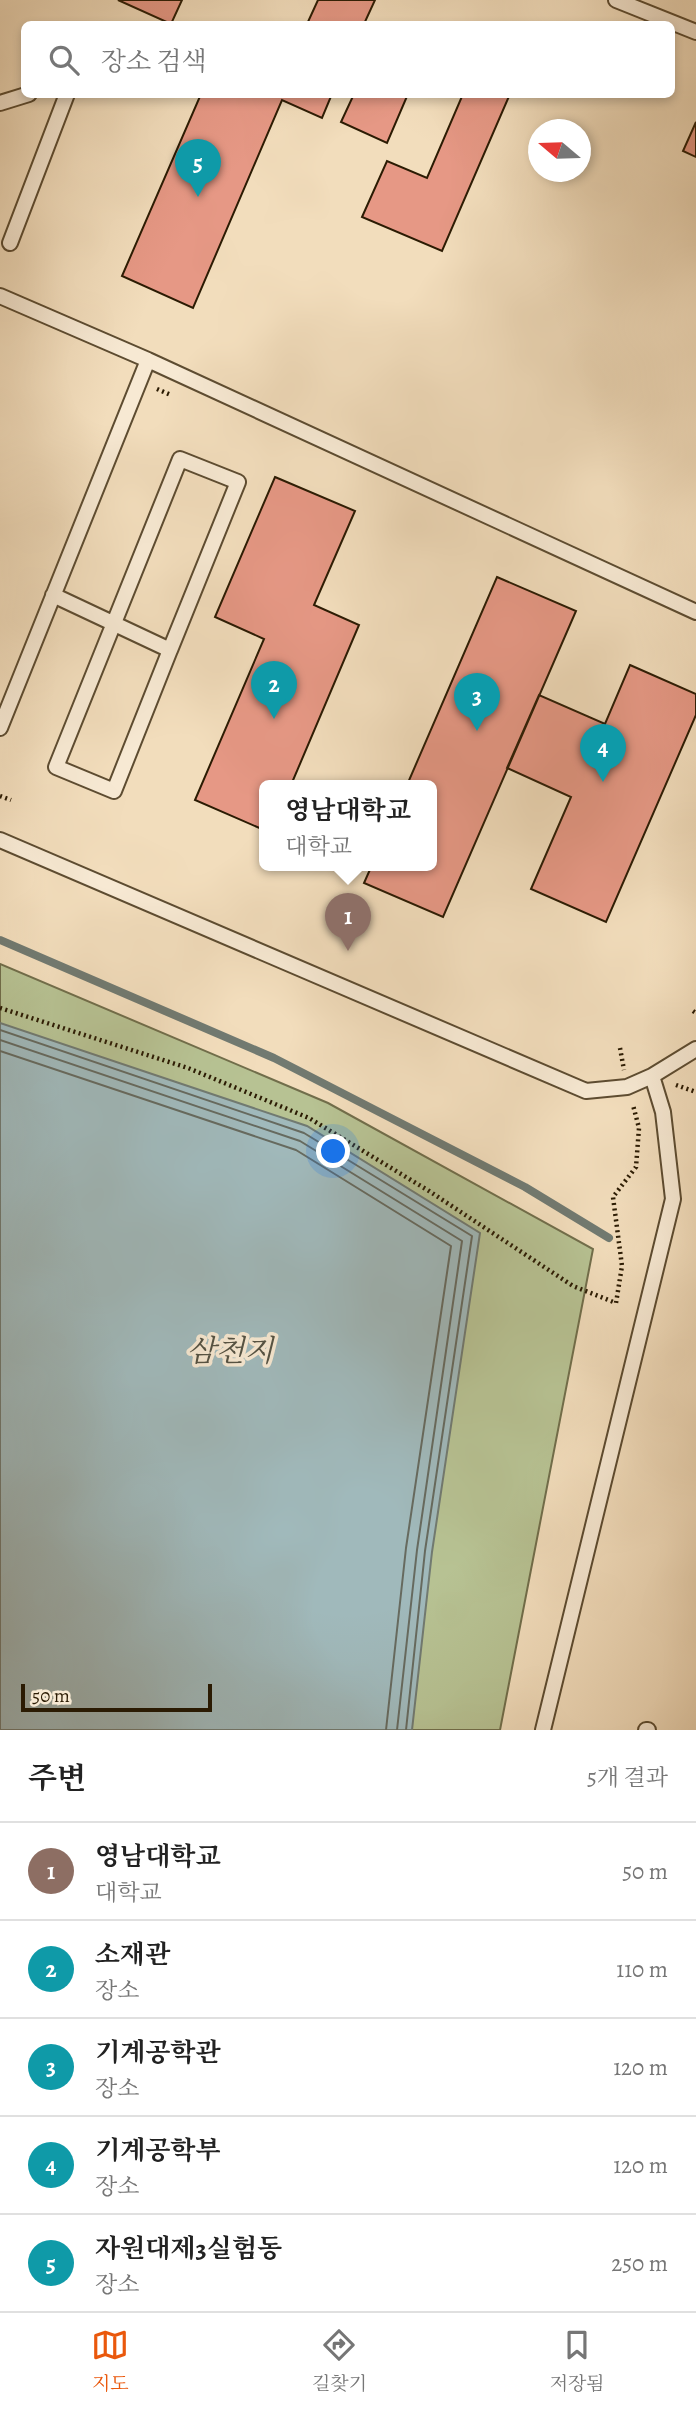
<!DOCTYPE html>
<html lang="ko">
<meta charset="utf-8">
<style>
:root{--surface:#fff;--page:#f2f2f2;--text:#222;--muted:#767676;--line:#e0e0e0;--accent:#ea580c}
body{margin:0;font-family:Alegreya,"Noto Serif KR",serif;background:var(--page);color:var(--text)}
.compass{position:absolute;left:528px;top:119px;width:63px;height:63px;border-radius:50%;background:var(--surface);box-shadow:0 4px 10px #0003;rotate:289deg}
.scale{position:absolute;left:21px;bottom:18px;width:191px;box-sizing:border-box;padding-left:7px;border:4px solid #2b1b03;border-top:0;font-size:19px;line-height:24px;white-space:nowrap;color:#2b1b03;-webkit-text-stroke:5px #f7e9d3;paint-order:stroke}
.you{position:absolute;left:334px;top:1152px;width:24px;height:24px;margin:-18px;border:5px solid #fff;border-radius:50%;background:#1a73e8;box-shadow:0 0 0 10px #1a73e833}
.badge{display:grid;place-items:center;width:46px;height:46px;border-radius:50%;background:var(--accent);color:#fff;font-size:23px;font-weight:700}
.pin{position:absolute;translate:-50% -58px;filter:drop-shadow(0 2px 4px #0008)}
.pin::after{content:'';position:absolute;top:37px;width:24px;height:21px;background:inherit;clip-path:polygon(0 0,100% 0,50% 100%)}
.popup{position:absolute;left:259px;top:780px;width:178px;height:91px;box-sizing:border-box;display:grid;place-content:center;border-radius:10px;background:var(--surface);filter:drop-shadow(0 2px 5px #0005);font-size:23px;white-space:nowrap;color:var(--muted)}
.popup b{font-size:26px;color:var(--text)}
.popup::after{content:'';position:absolute;left:50%;top:100%;margin-left:-14px;border:14px solid transparent;border-top-color:var(--surface)}
.list{margin:0;padding:0;list-style:none}
h2{display:flex;justify-content:space-between;align-items:center;height:91px;margin:0;padding:0 28px;font-size:30px}
h2 small{font-size:23px;font-weight:400;color:var(--muted)}
.list li{display:grid;grid-template-columns:46px 1fr auto;gap:21px;align-items:center;box-sizing:border-box;height:98px;padding:0 28px;border-top:2px solid var(--line)}
.list b{display:block;font-size:26px;white-space:nowrap}
.list p{margin:0;font-size:23px;white-space:nowrap;color:var(--muted)}
.list em{font-size:23px;font-style:normal;color:var(--muted)}
.icon{flex:none;width:38px;height:38px;fill:none;stroke:currentColor;stroke-width:2;stroke-linecap:round;stroke-linejoin:round}
.map{position:relative;flex:none;width:696px;height:1730px;overflow:hidden}
.search{position:absolute;background:var(--surface);box-shadow:0 4px 10px #0003;left:21px;right:21px;top:21px;height:77px;display:flex;align-items:center;gap:18px;box-sizing:border-box;padding:0 24px;border-radius:10px;color:var(--muted);font-size:26px}
.sheet{height:581px;background:var(--surface)}
nav{display:flex;justify-content:space-around;align-items:center;box-sizing:border-box;height:98px;border-top:2px solid var(--line);background:var(--surface);font-size:19px;color:var(--muted)}
nav a{display:grid;justify-items:center;gap:4px}
nav .on{color:var(--accent)}
.map>svg:first-child{display:block}
.green{fill:#b7c293;stroke:#716e4b;stroke-width:2}
.water{fill:#a0b9bb;stroke:#717a71;stroke-width:2}
.lines{fill:none;stroke-linecap:round;stroke-linejoin:round}
.shore{stroke:#666a5f;stroke-width:2}
.stream{stroke:#717a71;stroke-width:8}
.building{fill:#e69885;stroke:#2b1b03;stroke-width:2}
.service-casing{stroke:#5d4c31;stroke-width:18}
.path{stroke:#2b1b03;stroke-width:4.5;stroke-dasharray:2 3.5;stroke-linecap:butt}
.service{stroke:#f7e9d3;stroke-width:14}
.labels{text-anchor:middle;stroke-width:7;stroke-linejoin:round;paint-order:stroke}
.water-label{font-size:30px;font-style:italic;fill:#545243;stroke:#f7e9d3}
</style>
<div class="map">
<svg width="696" height="1730" viewBox="0 0 696 1730">
<rect width="100%" height="100%" fill="#f2ddbc"/>
<filter id="stains"><feTurbulence type="fractalNoise" baseFrequency=".00286" numOctaves="4"/><feColorMatrix values="0 0 0 0 .2 0 0 0 0 .09 0 0 0 0 .02 0 0 0 .5 -.17"/></filter>
<radialGradient id="worn" r=".72"><stop offset=".6" stop-color="#630" stop-opacity="0"/><stop offset="1" stop-color="#630" stop-opacity=".3"/></radialGradient>
<!-- green -->
<path class="green" d="M0 964 328 1103 593 1249 500 1730H0Z"/>
<!-- water -->
<path class="water" d="M0 1023 307 1126 480 1233 432 1552 412 1730H0Z"/>
<g class="lines">
<!-- shore -->
<path class="shore" d="M0 1030 304 1133 472 1236 425 1551 406 1730
M0 1040 300 1141 462 1241 417 1550 397 1730
M0 1051 296 1150 451 1246 406 1548 386 1730"/>
<!-- stream -->
<path class="stream" d="M0 940 274 1058 525 1187 609 1238"/>
</g>
<!-- building -->
<path class="building" d="M118 0H182L171 24Z
M318 0H375L364 24H307Z
M201 94H332L322 118 282 100 193 308 122 276Z
M354 94H408L387 143 341 122Z
M463 94H510L442 251 362 217 387 161 427 178Z
M696 122V157L683 151Z
M275 477 355 511 314 605 359 625 291 785H264V830L195 800 264 639 215 617Z
M497 577 576 611 443 917 364 883 372 865H432V785H407Z
M630 665 696 694V715L606 922 531 889 571 797 507 768 539 695 605 724Z"/>
<g class="lines">
<defs>
<path id="service" d="M616 0 696 32
M0 103 29 94
M10 243 67 94
M0 296 148 360 696 612
M53 595 170 650 238 482 180 459 56 767 114 791 170 650
M0 728 148 360
M0 840 586 1091 627 1087 652 1076 696 1049
M543 1730 673 1199 663 1112 652 1076
M646 1730H648"/>
</defs>
<!-- service casing -->
<use href="#service" class="service-casing"/>
<!-- path -->
<path class="path" d="M157 389 171 395
M0 796 11 800
M0 1008 188 1068 309 1118 429 1191 573 1286 616 1303 622 1266 613 1197 636 1167 639 1128 633 1105
M693 1011 696 1013
M620 1048 624 1070
M676 1085 696 1092"/>
<!-- service -->
<use href="#service" class="service"/>
</g>
<g class="labels">
<!-- water labels -->
<g class="water-label">
<text x="230" y="1361">삼천지</text>
</g>
</g>
<rect width="100%" height="100%" filter="url(#stains)"/>
<rect width="100%" height="100%" fill="url(#worn)"/>
</svg>
<svg class="compass" viewBox="-18 -18 36 36"><path d="M0-13l5 13h-10z" fill="#e53935"/><path d="M0 13l5-13h-10z" fill="#767676"/></svg>
<div class="scale">50 m</div>
<div class="you"></div>
<div class="pin badge" style="left:348px;top:951px;background:#8d6e63">1</div>
<div class="popup"><b>영남대학교</b>대학교</div>
<div class="pin badge" style="left:274px;top:719px;background:#0f9aa8">2</div>
<div class="pin badge" style="left:477px;top:731px;background:#0f9aa8">3</div>
<div class="pin badge" style="left:603px;top:782px;background:#0f9aa8">4</div>
<div class="pin badge" style="left:198px;top:197px;background:#0f9aa8">5</div>
<div class="search"><svg class="icon" aria-label="search" viewBox="0 0 24 24"><circle cx="10" cy="10" r="6"/><path d="M15 15l6 6"/></svg>장소 검색</div>
</div>
<section class="sheet">
<h2>주변<small>5개 결과</small></h2>
<ul class="list">
<li><span class="badge" style="background:#8d6e63">1</span><div><b>영남대학교</b><p>대학교</p></div><em>50 m</em></li>
<li><span class="badge" style="background:#0f9aa8">2</span><div><b>소재관</b><p>장소</p></div><em>110 m</em></li>
<li><span class="badge" style="background:#0f9aa8">3</span><div><b>기계공학관</b><p>장소</p></div><em>120 m</em></li>
<li><span class="badge" style="background:#0f9aa8">4</span><div><b>기계공학부</b><p>장소</p></div><em>120 m</em></li>
<li><span class="badge" style="background:#0f9aa8">5</span><div><b>자원대제3실험동</b><p>장소</p></div><em>250 m</em></li>
</ul>
</section>
<nav>
<a class="on"><svg class="icon" aria-label="map" viewBox="0 0 24 24"><path d="M3 6l6-2 6 2 6-2v14l-6 2-6-2-6 2zM9 4v14M15 6v14"/></svg>지도</a>
<a><svg class="icon" aria-label="directions" viewBox="0 0 24 24"><path d="M12 3l9 9-9 9-9-9zM9 14v-3h6M13 9l2 2-2 2"/></svg>길찾기</a>
<a><svg class="icon" aria-label="saved" viewBox="0 0 24 24"><path d="M7 4h10v16l-5-4-5 4z"/></svg>저장됨</a>
</nav>
